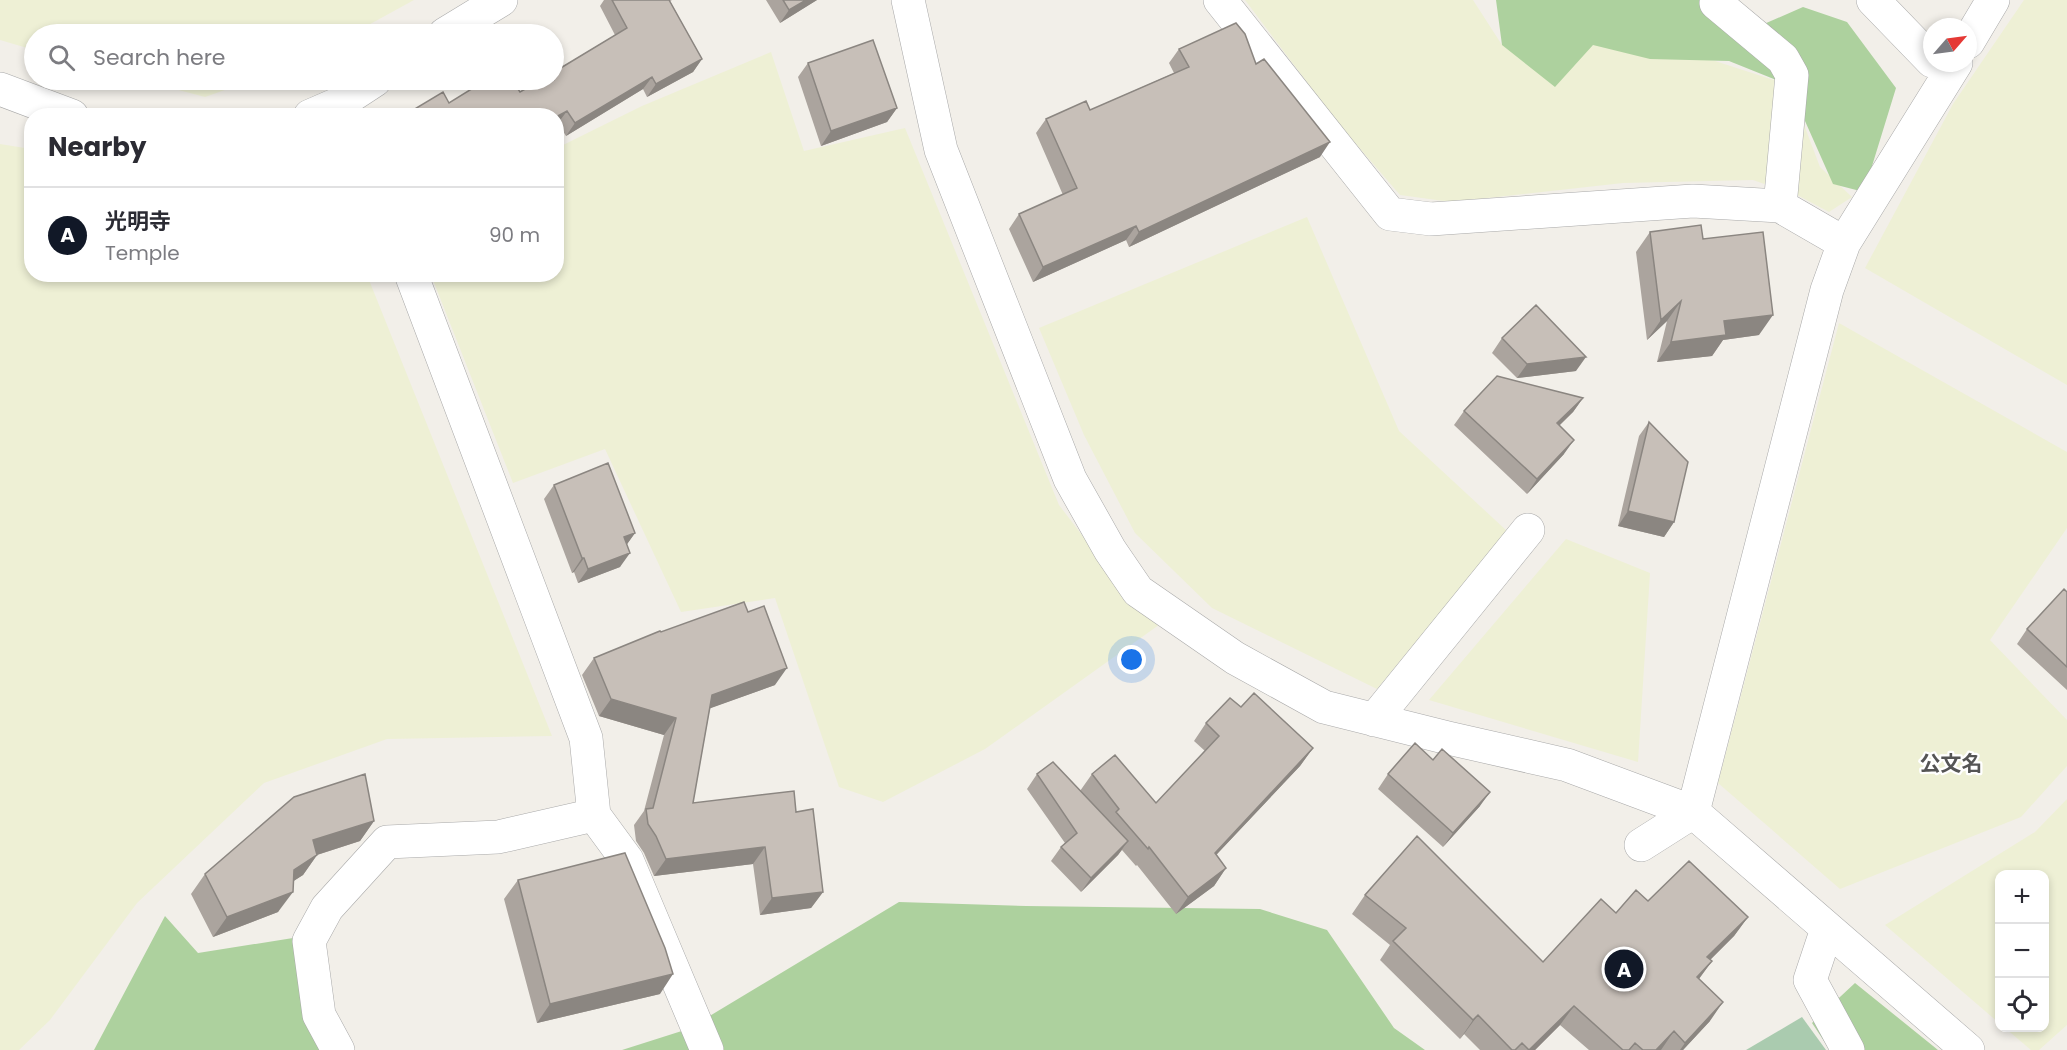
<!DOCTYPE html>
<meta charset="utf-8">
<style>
:root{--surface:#fff;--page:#f2f2f3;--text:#2b2b33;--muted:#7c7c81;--line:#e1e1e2;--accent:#111827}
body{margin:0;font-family:Poppins,"Noto Sans JP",sans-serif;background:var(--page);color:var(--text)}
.controls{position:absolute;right:18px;bottom:18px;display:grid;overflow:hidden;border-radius:12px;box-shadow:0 3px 9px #0003}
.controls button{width:54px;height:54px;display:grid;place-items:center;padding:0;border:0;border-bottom:2px solid var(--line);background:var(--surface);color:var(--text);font:30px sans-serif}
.compass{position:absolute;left:1923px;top:18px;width:54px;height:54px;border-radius:50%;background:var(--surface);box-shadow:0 3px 9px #0003;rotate:62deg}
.you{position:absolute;left:1132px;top:660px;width:21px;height:21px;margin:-15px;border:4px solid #fff;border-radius:50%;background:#1a73e8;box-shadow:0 0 0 9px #1a73e833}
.badge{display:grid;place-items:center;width:39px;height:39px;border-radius:50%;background:var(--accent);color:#fff;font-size:20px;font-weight:700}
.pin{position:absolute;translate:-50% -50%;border:3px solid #fff;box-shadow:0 2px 6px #0006}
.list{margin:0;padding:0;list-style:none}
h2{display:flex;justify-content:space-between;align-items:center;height:78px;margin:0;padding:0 24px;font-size:26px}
h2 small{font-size:20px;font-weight:400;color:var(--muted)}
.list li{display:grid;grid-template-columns:39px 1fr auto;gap:18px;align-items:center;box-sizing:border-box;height:96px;padding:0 24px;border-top:2px solid var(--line)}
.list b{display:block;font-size:22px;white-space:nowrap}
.list p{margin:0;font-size:20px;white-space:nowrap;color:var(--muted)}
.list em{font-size:20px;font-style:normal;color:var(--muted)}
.icon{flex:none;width:33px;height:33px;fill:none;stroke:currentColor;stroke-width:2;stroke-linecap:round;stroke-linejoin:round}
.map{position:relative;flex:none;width:2067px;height:1050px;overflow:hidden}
.search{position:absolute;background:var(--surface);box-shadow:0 3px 9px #0003;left:24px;top:24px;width:540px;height:66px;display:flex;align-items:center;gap:15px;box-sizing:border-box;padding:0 21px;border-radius:33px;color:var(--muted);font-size:22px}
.panel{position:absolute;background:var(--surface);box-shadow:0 3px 9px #0003;left:24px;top:108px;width:540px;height:174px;border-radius:24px}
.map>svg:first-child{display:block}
.farmland{fill:#eef0d5}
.forest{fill:#add19e}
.cemetery{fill:#aacbaf}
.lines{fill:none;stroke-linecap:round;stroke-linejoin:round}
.minor-casing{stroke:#a9a9a9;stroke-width:34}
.minor{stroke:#fff;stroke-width:33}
.wall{fill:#aba49e}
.shaded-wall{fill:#8b8681}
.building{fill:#c7bfb8;stroke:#8b8681;stroke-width:1.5}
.labels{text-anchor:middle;stroke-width:4.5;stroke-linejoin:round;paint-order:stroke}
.quarter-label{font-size:21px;font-weight:bold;fill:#555;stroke:#fff}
</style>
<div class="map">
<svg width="2067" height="1050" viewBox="0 0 2067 1050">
<rect width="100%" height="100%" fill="#f2efe9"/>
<!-- farmland -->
<path class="farmland" d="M0 0H414L352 34H34V50L0 40Z
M1245 0H1473L1502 45 1592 37 1646 51 1715 61 1789 85 1820 167 1852 197 1829 212 1799 196 1753 180 1623 183 1451 202 1400 195 1337 122Z
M2024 0H2067V385L1865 268 1953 104Z
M771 52 804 151 905 128 1059 505 1124 590 1163 622 985 749 883 802 839 787 775 598 681 612 605 449 513 483 431 275 556 274 557 148 642 106Z
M141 80H253L205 97Z
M0 144 31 149 32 274 367 275 552 736 387 739 264 783 137 903 50 1020 19 1050H0Z
M1307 217 1399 431 1507 531 1377 689 1212 608 1135 533 1084 435 1039 328Z
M1839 323 2067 452V528L1990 640 2067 720V766L2021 817 1840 889 1718 783Z
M1566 539 1650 573 1638 762 1429 700Z
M2067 799V1025L2039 1050H2031L2005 1028H2044V874H2000L1999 1023 1885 925 2035 832Z"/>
<!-- forest -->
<path class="forest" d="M1496 0H1713L1764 24 1803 7 1847 22 1896 88 1864 192 1833 184 1789 85 1729 61 1650 59 1593 45 1555 87 1502 45Z
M899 902 1026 906 1260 909 1327 930 1394 1028 1425 1050H622L688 1029Z
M165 916 198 953 293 938 337 1049 347 1050H94Z
M1855 983 1938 1050H1830L1812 1023Z"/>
<!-- cemetery -->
<path class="cemetery" d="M1802 1017 1826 1050H1746Z"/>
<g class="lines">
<defs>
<path id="minor" d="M908 0 941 150 1070 479 1110 550 1138 591 1235 658 1324 707 1448 738 1567 765 1693 812 1968 1050
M1220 0 1390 214 1431 219 1693 201 1780 206 1844 243
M1873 0 1932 61
M1716 3 1783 59 1792 75 1780 206
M445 34 501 0
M1968 42 1993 0
M0 89 72 116
M310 116 340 103 375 80
M1374 720 1528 530
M594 815 627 860 707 1050
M1641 845 1693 812 1827 290 1844 243 1956 63
M1827 929 1810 980 1848 1050
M338 1050 319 1015 309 941 327 908 387 842 498 837 594 815 586 738 411 274"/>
</defs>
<!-- minor casing -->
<use href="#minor" class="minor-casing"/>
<!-- minor -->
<use href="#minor" class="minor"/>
</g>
<!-- wall -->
<path class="wall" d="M604 0H672L670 1 702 59 693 72 647 97 643 89 566 136 558 123 449 103 520 92 615 35 600 6Z
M766 0H817L780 23Z
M1179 49 1256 64 1320 157 1129 247 1126 240 1033 282 1009 229 1019 214 1063 195 1036 133 1046 119 1090 110 1174 73 1169 63Z
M808 63 897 108 887 122 821 146 798 77Z
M1650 232 1703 239 1759 335 1723 340 1712 356 1657 362 1667 321 1647 340 1636 252Z
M1502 338 1576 371 1517 378 1492 353Z
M1583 398 1573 412 1559 426 1564 454 1527 494 1454 425 1464 411Z
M1649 422 1674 522 1664 537 1618 526 1639 436Z
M554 485 635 533 627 544 620 567 578 583 574 572 572 573 544 499Z
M2067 592V690L2017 644 2027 629Z
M661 632 775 685 710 708 693 803 796 812 823 892 811 908 760 915 753 864 654 876 644 853 636 841 634 825 644 811 664 735 599 716 582 675 594 658Z
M1241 707 1313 748 1300 766 1216 855 1226 868 1214 886 1176 914 1137 865 1136 866 1122 850 1118 855 1081 892 1051 861 1061 847 1065 843 1027 789 1037 774 1080 791 1092 774 1156 803 1205 751 1194 741 1206 723Z
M1388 774 1480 806 1443 847 1378 789Z
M374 821 360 841 317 855 303 875 293 881 278 912 213 937 191 894 205 874Z
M518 880 660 994 537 1023 504 899Z
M1365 895 1543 962 1616 913 1648 901 1748 917 1734 936 1710 960 1712 961 1699 979 1710 1021 1683 1050H1589L1560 1025 1535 1050H1480L1464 1034 1460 1039 1380 960 1390 945 1352 914Z"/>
<!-- shaded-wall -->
<path class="shaded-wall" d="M806 0H817L780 23 789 10Z
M702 59 693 72 647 97 656 84Z
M652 77 643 89 566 136 575 123Z
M897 108 887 122 821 146 831 131Z
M567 111 558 123 556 124V117Z
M1330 142 1320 157 1129 247 1139 232Z
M1136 226 1126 240 1033 282 1043 267Z
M1681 301 1667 321 1647 340 1661 320Z
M1773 315 1759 335 1723 340 1712 356 1657 362 1671 342 1724 321Z
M1586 357 1576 371 1517 378 1527 364Z
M1583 398 1573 412 1546 438 1557 423Z
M1574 440 1564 454 1527 494 1537 479Z
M1628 511 1674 522 1664 537 1618 526Z
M635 533 625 547 624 537Z
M630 553 620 567 578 583 588 569Z
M582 558H584L574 572 572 573Z
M787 668 775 685 700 712 712 695Z
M611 699 676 718 664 735 599 716Z
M1313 748 1300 766 1202 870 1215 853Z
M1490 792 1480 806 1443 847 1453 833Z
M374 821 360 841 298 861 313 840Z
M1128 841 1118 855 1081 892 1091 878Z
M765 847 753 864 654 876 666 859Z
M317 855 303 875 280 890 294 870Z
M1226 868 1214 886 1176 914 1188 897Z
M293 892 278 912 213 937 227 917Z
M823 892 811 908 760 915 772 898Z
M1748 917 1734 936 1694 976 1707 957Z
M1712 961 1698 980 1697 977Z
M673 974 660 994 537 1023 550 1004Z
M1723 1002 1710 1021 1683 1050H1680L1685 1043Z
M1574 1006 1560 1025 1535 1050H1529Z
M1478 1015 1464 1034 1460 1039 1473 1020Z
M1674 1031 1661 1050H1656Z"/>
<!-- building -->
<path class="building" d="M612 0H669L702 59 656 84 652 77 575 123 567 111 556 117V116H403L443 92 449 103 486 80H512L520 92 541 80H554V72L627 28Z
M783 0H806L789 10Z
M1236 23 1245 34 1256 64 1264 59 1330 142 1139 232 1136 226 1043 267 1019 214 1077 188 1046 119 1086 101 1090 110 1189 67 1179 49Z
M873 40 897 108 831 131 808 63Z
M1701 225 1703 239 1763 232 1773 315 1724 321 1726 335 1671 342 1681 301 1661 320 1650 232Z
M1536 305 1586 357 1527 364 1502 338Z
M1497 376 1583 398 1557 423 1574 440 1537 479 1464 411Z
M1649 422 1688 462 1674 522 1628 511Z
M608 463 635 533 624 537 630 553 588 569 584 558H582L554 485Z
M2064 589 2067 592V667L2027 629Z
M744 602 748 612 764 606 787 668 712 695 693 803 794 791 796 812 813 809 823 892 772 898 765 847 666 859 656 836 648 824 646 809 653 808 676 718 611 699 594 658 660 631 661 632Z
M1254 693 1313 748 1215 853 1226 868 1188 897 1149 847 1148 849 1116 812 1119 809 1092 774 1115 755 1156 803 1219 736 1206 723 1230 698 1241 707Z
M1415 743 1433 760 1442 749 1490 792 1453 833 1388 774Z
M1053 762 1128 841 1091 878 1061 847 1077 833 1037 774Z
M365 774 374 821 313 840 317 855 294 870 293 892 227 917 205 874 294 797Z
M1417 836 1543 962 1601 899 1616 913 1636 890 1648 901 1689 861 1748 917 1707 957 1712 961 1697 977 1723 1002 1685 1043 1674 1031 1656 1050H1643L1635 1043 1629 1050H1623L1574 1006 1529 1050 1522 1043 1515 1050H1512L1478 1015 1473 1020 1393 941 1406 928 1365 895Z
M625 853 665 948 673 974 550 1004 518 880Z"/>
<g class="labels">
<!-- quarter labels -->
<g class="quarter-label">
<text x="1951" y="771">公文名</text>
</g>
</g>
</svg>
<div class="controls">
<button>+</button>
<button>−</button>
<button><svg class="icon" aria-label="locate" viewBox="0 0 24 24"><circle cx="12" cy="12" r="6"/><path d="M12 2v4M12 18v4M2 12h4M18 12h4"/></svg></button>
</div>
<svg class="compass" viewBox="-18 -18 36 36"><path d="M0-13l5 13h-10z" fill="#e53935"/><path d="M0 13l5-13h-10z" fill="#7c7c81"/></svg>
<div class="you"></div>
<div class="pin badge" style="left:1624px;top:969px">A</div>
<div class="search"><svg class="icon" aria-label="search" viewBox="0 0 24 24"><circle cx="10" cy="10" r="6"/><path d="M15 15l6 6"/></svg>Search here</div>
<section class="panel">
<h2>Nearby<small></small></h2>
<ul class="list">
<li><span class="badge">A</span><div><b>光明寺</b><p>Temple</p></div><em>90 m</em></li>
</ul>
</section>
</div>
